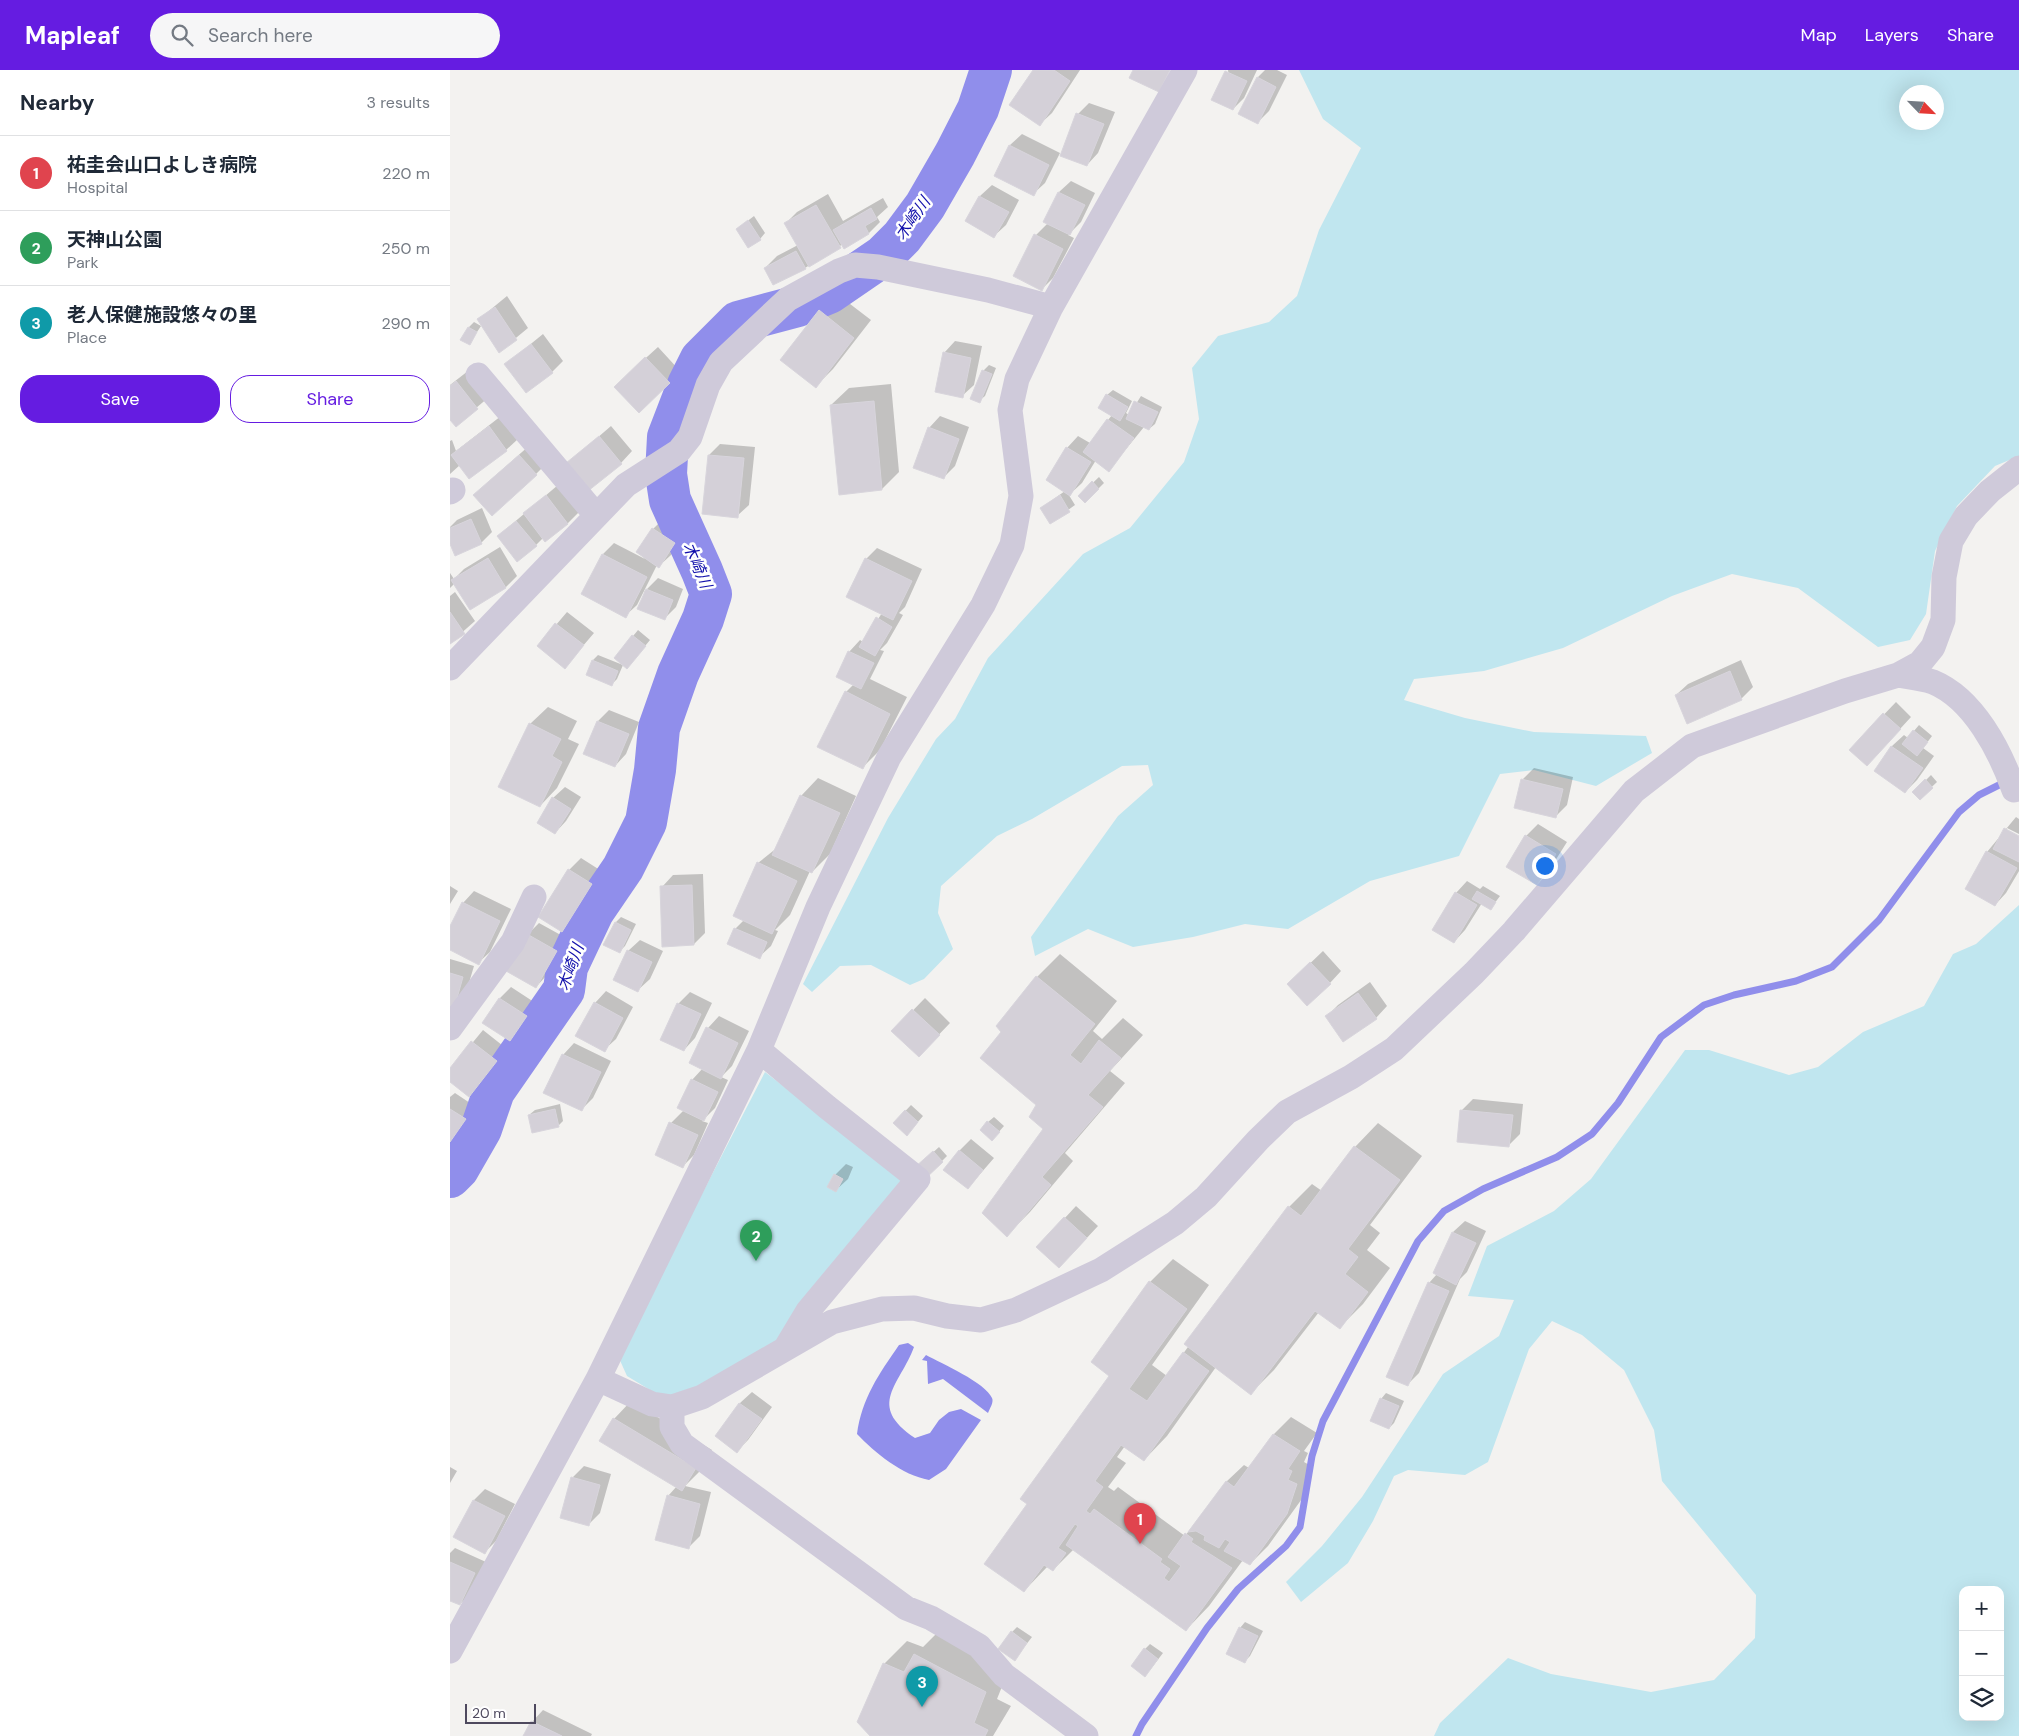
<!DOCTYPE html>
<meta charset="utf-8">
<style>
:root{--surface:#fff;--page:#f6f6f7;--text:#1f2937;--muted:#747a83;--line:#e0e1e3;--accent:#651ce1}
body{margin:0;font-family:"DM Sans","Noto Sans JP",sans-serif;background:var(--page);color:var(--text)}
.controls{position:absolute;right:15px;bottom:15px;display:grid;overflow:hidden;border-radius:10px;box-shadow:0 5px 20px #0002}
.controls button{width:45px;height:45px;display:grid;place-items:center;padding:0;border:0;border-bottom:1px solid var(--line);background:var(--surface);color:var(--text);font:25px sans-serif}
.compass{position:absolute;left:1449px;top:15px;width:45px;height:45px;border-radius:50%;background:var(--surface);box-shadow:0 5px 20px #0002;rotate:115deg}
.scale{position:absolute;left:15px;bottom:12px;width:71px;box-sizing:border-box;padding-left:5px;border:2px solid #4e495e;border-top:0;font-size:14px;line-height:18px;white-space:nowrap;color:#4e495e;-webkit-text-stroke:4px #fff;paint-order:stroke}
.you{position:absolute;left:1094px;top:795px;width:18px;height:18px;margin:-12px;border:4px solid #fff;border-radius:50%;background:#1a73e8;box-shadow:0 0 0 8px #1a73e833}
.badge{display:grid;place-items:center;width:32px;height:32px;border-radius:50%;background:var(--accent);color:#fff;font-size:16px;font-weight:700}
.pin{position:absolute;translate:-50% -41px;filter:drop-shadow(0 1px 2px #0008)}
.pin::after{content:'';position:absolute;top:26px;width:18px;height:15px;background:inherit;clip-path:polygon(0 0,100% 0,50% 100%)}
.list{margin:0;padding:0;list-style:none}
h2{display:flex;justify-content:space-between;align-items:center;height:65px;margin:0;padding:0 20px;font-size:21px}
h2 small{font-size:16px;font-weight:400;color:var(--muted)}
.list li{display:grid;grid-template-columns:32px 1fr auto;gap:15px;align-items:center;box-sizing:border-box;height:75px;padding:0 20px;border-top:1px solid var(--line)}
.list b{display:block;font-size:19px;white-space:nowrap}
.list p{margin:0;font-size:16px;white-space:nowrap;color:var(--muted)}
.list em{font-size:16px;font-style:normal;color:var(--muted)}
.actions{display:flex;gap:10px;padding:15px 20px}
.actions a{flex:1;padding:11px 0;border:1px solid var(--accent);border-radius:20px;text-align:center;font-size:18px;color:var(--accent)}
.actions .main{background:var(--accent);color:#fff}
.icon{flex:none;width:28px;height:28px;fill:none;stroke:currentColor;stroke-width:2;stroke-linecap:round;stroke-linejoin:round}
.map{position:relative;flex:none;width:1569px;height:1666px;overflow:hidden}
header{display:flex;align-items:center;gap:30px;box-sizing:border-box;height:70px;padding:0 25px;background:var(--accent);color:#fff}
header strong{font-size:24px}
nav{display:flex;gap:28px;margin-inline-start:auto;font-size:18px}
.search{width:350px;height:45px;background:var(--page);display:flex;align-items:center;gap:12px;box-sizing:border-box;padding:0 18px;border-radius:28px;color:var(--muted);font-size:19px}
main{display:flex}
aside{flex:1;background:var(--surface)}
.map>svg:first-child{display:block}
.green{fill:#c0e6ef;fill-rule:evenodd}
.water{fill:#908eeb}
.shadow{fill:#0003}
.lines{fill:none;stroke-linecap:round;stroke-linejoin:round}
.stream{stroke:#908eeb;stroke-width:7}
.river{stroke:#908eeb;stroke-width:42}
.building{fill:#d4d0d8;stroke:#d8d5dc}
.minor{stroke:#cfcada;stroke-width:25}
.labels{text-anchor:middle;stroke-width:5;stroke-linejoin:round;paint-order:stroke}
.water-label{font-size:16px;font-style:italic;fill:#110fab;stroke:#fff}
</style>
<header>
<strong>Mapleaf</strong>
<div class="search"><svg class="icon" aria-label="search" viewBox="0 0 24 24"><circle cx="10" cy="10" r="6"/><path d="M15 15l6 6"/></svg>Search here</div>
<nav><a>Map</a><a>Layers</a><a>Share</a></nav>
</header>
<main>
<aside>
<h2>Nearby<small>3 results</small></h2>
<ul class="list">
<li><span class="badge" style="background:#e0444e">1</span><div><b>祐圭会山口よしき病院</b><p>Hospital</p></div><em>220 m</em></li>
<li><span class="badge" style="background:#2e9e5b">2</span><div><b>天神山公園</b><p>Park</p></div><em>250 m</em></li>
<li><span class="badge" style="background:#0f9aa8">3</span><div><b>老人保健施設悠々の里</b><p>Place</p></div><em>290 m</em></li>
</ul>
<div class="actions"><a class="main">Save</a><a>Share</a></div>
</aside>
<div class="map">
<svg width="1569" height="1666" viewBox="0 0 1569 1666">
<rect width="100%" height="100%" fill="#f3f2f0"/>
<!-- green -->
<path class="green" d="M849 0H1569V386L1545 396 1507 436 1485 481 1476 544 1460 570 1428 577 1348 518 1282 504 1222 526 1113 578 1034 601 964 609 954 630 1015 648 1084 662 1196 666 1202 683 1146 716 1084 700 1050 704 1009 786 920 811 838 859 795 854 743 867 683 877 638 859 585 886 581 867 668 746 703 715 698 695 672 696 582 749 547 766 491 816 488 843 503 879 474 909 460 915 421 895 390 896 362 922 353 914 438 748 486 669 505 649 538 588 633 484 680 458 734 392 749 349 742 298 768 266 819 252 847 226 869 160 911 78 873 49ZM1456 22H1486V52H1456Z
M1569 835V1666H984L990 1653 1058 1588 1101 1604 1201 1622 1264 1610 1305 1568 1306 1525 1212 1411 1204 1360 1174 1300 1132 1265 1102 1251 1079 1279 1038 1392 1015 1405 958 1400 944 1406 923 1451 898 1493 851 1532 836 1512 872 1476 912 1427 993 1304 1049 1266 1064 1230 1018 1226 1037 1176 1104 1141 1141 1109 1235 980H1259L1339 1005 1368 997 1413 962 1474 936 1503 884 1526 874ZM1513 1520H1550V1647H1513Z
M315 1002 456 1110 332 1271 233 1328 210 1326 177 1306 168 1286Z"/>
<!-- water -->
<path class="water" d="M458 1273 464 1277C450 1315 416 1335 465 1368L480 1363 489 1350 499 1342 511 1339 531 1350 496 1399 479 1410C452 1405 425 1383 407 1364 412 1328 429 1304 449 1275Z
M476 1285C491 1293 536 1313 542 1328 544 1332 540 1338 538 1343L493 1309 478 1314 477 1291 472 1290Z"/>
<!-- shadow -->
<path class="shadow" d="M584 0H630L602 43 590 54Z
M778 0H807L794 28 783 39Z
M815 0H827L837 5 819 41 808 52V7Z
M639 33 665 42 648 83 637 95 628 44Z
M572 64 610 83 595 113 583 124 546 105 560 75Z
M621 111 645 123 631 152 618 165 624 168 603 208 591 220 586 165 598 153 595 151 609 122Z
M542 115 569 130 556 155 544 166 517 151 530 126Z
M378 124 393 151 433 128 438 137 427 147 430 152 419 163 393 174 355 198H315L327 186 348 175 336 153 347 142Z
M304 146 315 163 310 169 287 159Z
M387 224 421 250 383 299 366 316 369 241Z
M57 226 78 258 50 281 29 249Z
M24 252 31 256 19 274V257Z
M93 264 113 291 102 302 56 294Z
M505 271 532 276 524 315 512 326 494 283Z
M208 277 230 301 219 313 177 305Z
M539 295 546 298 535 326 529 331 533 301Z
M18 301 39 327 6 355 0 348V315Z
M441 314 449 402 432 419 381 335 399 318Z
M663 320 682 331 676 343 679 345 691 326 712 337 705 354 699 359 694 357 659 400 646 390 632 413 620 424 617 422 625 435 600 453 591 438 615 421 617 378 628 366 640 373 662 345 657 325Z
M51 346 68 369 56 380 10 395 0 404V371L2 370 6 381Z
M490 346 519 357 505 396 493 408 479 358Z
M161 356 182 381 171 393H118Z
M81 374 97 393 86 404 36 414Z
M270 374 305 377 299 435 287 446 259 385Z
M649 407 654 413 635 432 629 426Z
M108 415 129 442 118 453 93 468 86 475 48 466Z
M32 438 42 462 31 473 0 471V457L7 450Z
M215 447 236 461 221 485 209 496 207 495 187 535 175 546 153 484 164 473 195 489 188 482 203 459Z
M50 477 67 506 56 517 20 538 5 513 0 518V503L4 509 14 499Z
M427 478 472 499 455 537 449 543 453 545 437 573 430 580 434 581 420 609 457 627 430 680 412 698 396 622 404 614 399 582 410 570 413 572 432 543 416 489Z
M208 508 233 519 226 537 214 549 194 522Z
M5 522 25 551 0 573V526Z
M117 542 144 563 115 597 88 576Z
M188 560 200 570 177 598 165 588Z
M148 585 173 595 167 609 162 614 138 604 143 590Z
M1291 590 1303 617 1292 628 1238 652 1226 625 1238 614Z
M1446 632 1461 647 1428 683 1401 679Z
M98 637 127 651 118 669 129 674 107 718 90 736 80 654Z
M159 640 189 652 176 684 165 696 135 683 148 651Z
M1469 655 1482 666 1473 678 1484 686 1467 710 1455 722 1425 701 1442 676 1454 665 1458 668Z
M1084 698 1123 707 1117 735 1105 747 1072 710Z
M1481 705 1487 712 1470 728 1464 722Z
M368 708 406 726 380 784 362 802 360 801 340 845 325 860 328 861 321 876 309 887 279 874 285 859 294 850 308 793 328 777 351 726Z
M115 717 131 727 116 751 105 763 103 728Z
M1566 747 1569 749V764L1557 758V761L1569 767V801L1556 823 1545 835 1537 782Z
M1088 754 1117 772 1098 802 1087 814 1058 796 1076 766Z
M131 788 153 802 123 849 112 861 90 847 119 800Z
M253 804 255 863 244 874 212 817 223 805Z
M1017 811 1030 819 1033 816 1050 826 1041 838 1032 833 1015 860 1004 872 1006 823Z
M0 816 8 821 0 834Z
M24 821 61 839 40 882 28 893 0 879V858L13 833Z
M171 847 186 854 175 876 170 881 155 874 166 852Z
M89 853 118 869 97 905 86 917 78 864Z
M190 870 213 881 200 909 188 920 178 881Z
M873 881 891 901 880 913 850 903Z
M610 884 667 931 643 961 652 969 673 948 693 965 660 1001 675 1013 615 1083 623 1091 580 1142 557 1165 595 1058 587 1035 553 962 587 907Z
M0 889 24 896 13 933 0 944Z
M920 912 937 936 926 948 877 946 888 935Z
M61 917 87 934 71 958 60 970 34 952 50 928Z
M156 921 183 937 166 969 154 980 145 933Z
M240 922 262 933 245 968 234 980 228 934Z
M475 928 500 953 480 974 443 961Z
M269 946 299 961 282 996 271 1007 278 1010 265 1038 252 1051 258 1053 244 1085 233 1096 221 1053 234 1040 242 1010 253 998 258 958Z
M33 960 57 979 19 1025 0 1010V1000Z
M124 973 161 991 143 1028 131 1040 113 985Z
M5 1023 26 1037 0 1075V1027Z
M1023 1029 1073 1034 1070 1064 1059 1075 1011 1041Z
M110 1034 113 1051 108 1056 79 1045 85 1040Z
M461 1035 473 1046 462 1059 444 1053Z
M544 1047 554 1056 547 1064 538 1052Z
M928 1053 972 1086 920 1155 930 1163 917 1180 940 1198 913 1234 890 1257 869 1242 824 1300 801 1323 766 1297 717 1366 694 1390 675 1376 667 1387 676 1393 658 1417 664 1421 668 1417 735 1466 776 1412 794 1395 799 1398 824 1364 841 1347 867 1363 854 1381 858 1383 854 1392 863 1397 854 1426 818 1476 800 1494 793 1490 759 1536 736 1560 624 1479 603 1500 598 1496 574 1521 579 1434 661 1305 700 1212 723 1189 759 1215 702 1295 717 1306 839 1137 862 1114 872 1121 905 1077Z
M521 1069 544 1088 518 1118 509 1081Z
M489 1077 497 1086 475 1108 466 1098Z
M396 1094 403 1097 398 1109 386 1120 385 1105Z
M626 1136 648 1156 621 1185 588 1177Z
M1015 1151 1036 1161 1017 1202 1010 1209 969 1303 957 1315 979 1213 987 1204 984 1203 1003 1162Z
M302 1322 322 1337 298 1370 287 1381 267 1366 290 1333Z
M936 1323 954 1331 944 1353 939 1358 931 1329Z
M181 1331 262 1380 249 1402 235 1416 261 1422 250 1466 239 1477 218 1426 227 1416 164 1349Z
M134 1396 161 1404 150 1443 139 1454 122 1408Z
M0 1397 7 1401 0 1413Z
M35 1419 65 1434 46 1471 35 1482 5 1467 24 1430Z
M5 1478 36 1492 22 1523 10 1534 0 1529V1483Z
M795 1552 813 1561 800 1586 795 1591 790 1558Z
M567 1557 582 1567 565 1589 562 1562Z
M488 1562 559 1599 547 1629 561 1636 543 1666H422L434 1594 457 1571 473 1577Z
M700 1574 713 1583 700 1600 695 1579Z
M93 1640 142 1664 141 1666H75L82 1652Z"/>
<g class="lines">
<!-- stream -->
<path class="stream" d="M686 1666 692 1654 757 1558 788 1519 836 1476 850 1457 862 1386 873 1351 968 1171 994 1141 1033 1119 1107 1087 1142 1064 1168 1033 1211 967 1254 935 1284 925 1346 911 1382 897 1429 850 1509 742 1529 725 1557 711"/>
<!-- river -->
<path class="river" d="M0 1107 8 1099 31 1059 44 1021 114 920 117 897 143 842 173 798 196 752 205 700 209 658 228 604 253 549 261 524 252 501 220 430 216 404 218 367 238 315 251 289 288 252 348 236 379 223 433 186 452 167 475 136 505 84 528 39 541 0"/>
</g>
<!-- building -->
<path class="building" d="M583 0H604L620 11 590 56 559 35Z
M683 0H720L709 22 679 8Z
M775 1 797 11 783 40 761 30Z
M807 7 826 17 808 54 788 44Z
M626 43 654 54 637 96 610 86Z
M559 75 599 95 584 126 544 106Z
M608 122 635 135 620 165 593 152Z
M529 126 559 142 544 168 515 151Z
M366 135 391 178 359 197 334 153Z
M421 138 427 149 415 156 419 164 394 179 383 160Z
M298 150 311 170 298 178 286 159Z
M584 164 613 179 592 221 563 206Z
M346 181 356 199 323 215 314 198Z
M45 237 67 270 49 283 27 249Z
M369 240 404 268 366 318 330 290Z
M18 257 27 262 20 275 10 270Z
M81 274 103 303 76 323 54 294Z
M493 282 521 288 513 328 485 322Z
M195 287 220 313 189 343 164 317Z
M532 300 542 304 530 333 520 329Z
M6 311 28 339 6 357 0 350V316Z
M656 324 678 337 670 351 648 338Z
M424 331 432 420 389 425 380 335Z
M684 331 708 342 699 360 676 349Z
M657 349 684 368 659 402 633 382Z
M39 356 57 381 19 409 1 385Z
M478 357 509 369 494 409 463 398Z
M149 366 172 394 138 421 116 393Z
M616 377 641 392 620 426 596 410Z
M69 385 87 405 42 446 23 425Z
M258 385 294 388 288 448 252 444Z
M642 411 649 419 635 433 628 426Z
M96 425 118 454 95 472 73 443Z
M610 425 620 442 600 454 590 438Z
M21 449 32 474 5 486 0 474V458Z
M66 451 87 476 67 492 47 466Z
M202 458 225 473 209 498 186 482Z
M152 484 197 507 176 548 131 524Z
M38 488 56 518 20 540 1 510Z
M415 488 462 511 443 550 396 527Z
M196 519 223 530 215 550 187 539Z
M0 542 15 564 0 574Z
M426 547 442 557 425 586 409 577Z
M105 553 134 575 115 599 87 576Z
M182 565 196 576 177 599 164 588Z
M398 581 424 593 411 619 386 607Z
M142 590 168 601 162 616 136 605Z
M1280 601 1292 630 1237 654 1225 625Z
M395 621 440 644 413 699 367 677Z
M1433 643 1451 659 1417 696 1399 680Z
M147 651 179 664 165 697 133 684Z
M79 653 111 669 102 686 112 692 90 737 48 717Z
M1463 660 1478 672 1467 686 1452 674Z
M1441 676 1473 698 1455 723 1424 701Z
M1071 709 1113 719 1106 748 1064 738Z
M1475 709 1483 718 1470 730 1462 722Z
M350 725 390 743 362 803 322 785Z
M102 727 121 739 105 764 87 753Z
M1554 758 1569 766V792L1543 779Z
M1075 765 1106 784 1087 815 1056 797Z
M1536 781 1567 798 1545 836 1515 819Z
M307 792 347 811 322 864 283 846Z
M118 799 142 814 112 862 88 847Z
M242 815 244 875 212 877 210 816Z
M1027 821 1046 832 1041 840 1022 829Z
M1005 822 1027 835 1004 873 982 860Z
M12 832 50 851 29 895 0 880V856Z
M165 852 181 860 170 883 153 875Z
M284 858 317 872 310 889 277 874Z
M77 864 107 881 86 918 56 901Z
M177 880 202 892 188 922 163 910Z
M860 892 881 914 857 936 837 914Z
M0 903 13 907 2 946 0 945Z
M586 906 645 954 620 985 631 994 649 970 671 988 638 1025 653 1037 592 1107 601 1115 557 1167 532 1143 593 1059 579 1047 586 1035 530 988 551 962 546 956Z
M908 923 927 949 893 972 875 946Z
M49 928 77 946 60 971 32 953Z
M144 932 173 948 155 982 125 966Z
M227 933 251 944 234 981 210 970Z
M462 939 490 965 469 987 441 961Z
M256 957 288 973 271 1009 239 993Z
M21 971 47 991 19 1027 0 1012V998Z
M112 984 151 1002 132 1041 93 1023Z
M241 1009 268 1022 254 1051 227 1038Z
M0 1039 16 1049 0 1072Z
M105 1039 109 1057 82 1063 78 1045Z
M455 1040 468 1052 457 1066 443 1053Z
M1010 1040 1063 1045 1059 1077 1007 1072Z
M537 1051 550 1062 542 1071 530 1060Z
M219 1052 248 1065 233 1098 205 1085Z
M904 1076 950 1110 898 1179 908 1187 895 1204 918 1222 890 1259 865 1241 801 1325 734 1274 838 1136 851 1146Z
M509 1080 533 1100 518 1119 493 1100Z
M483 1081 493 1092 475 1109 464 1098Z
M384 1104 393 1109 386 1122 377 1117Z
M614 1147 637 1168 609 1198 586 1177Z
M1002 1162 1026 1173 1006 1215 983 1203Z
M699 1211 737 1239 679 1319 697 1331 733 1282 759 1301 694 1391 671 1375 645 1411 653 1417 636 1441 640 1444 644 1439 712 1489 710 1492 720 1499 714 1508 719 1512 731 1496 718 1487 735 1463 743 1469 741 1472 782 1498 736 1561 616 1475 628 1456 625 1454 608 1478 616 1483 603 1501 594 1495 574 1522 534 1494 577 1434 570 1429 659 1306 641 1292Z
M978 1212 999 1221 958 1316 936 1307Z
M930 1328 949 1336 939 1359 920 1351Z
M289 1333 312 1349 287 1383 265 1366Z
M163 1348 246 1398 232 1421 149 1371Z
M823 1364 850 1381 838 1399 842 1401 838 1410 847 1414 837 1444 800 1495 774 1481 780 1472 775 1469 769 1478 754 1470 755 1466 746 1461 738 1462 776 1411 784 1417Z
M121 1407 150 1415 139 1456 110 1448Z
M217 1425 250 1434 239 1479 205 1470Z
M23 1430 55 1446 35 1484 3 1467Z
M0 1492 25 1503 10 1535 0 1531Z
M789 1557 808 1566 795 1593 776 1584Z
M561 1561 577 1573 565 1591 548 1579Z
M694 1578 708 1589 695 1607 681 1596Z
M464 1584 536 1622 524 1653 538 1660 535 1666H420L407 1652 433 1593 454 1602Z
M81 1651 112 1666H73Z"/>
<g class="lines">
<!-- minor -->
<path class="minor" d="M28 305 146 445
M0 422 3 420
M0 598 176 415 229 381 240 367 258 315 271 292 338 229 389 201 405 195 428 197 538 220 601 237
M1448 605C1459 607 1472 608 1483 612 1524 629 1550 681 1564 720
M0 958 63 872 84 827
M309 980 377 1037 468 1109 358 1241 337 1276
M148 1309 202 1334 222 1337 252 1327 382 1252 432 1239 464 1238 497 1246 531 1250 566 1240 651 1200 725 1153 756 1127 808 1070 837 1042 901 1007 944 979 1024 903 1064 861 1184 721 1242 676 1395 621 1448 605 1470 593 1483 577 1493 550 1494 507 1501 471 1516 446 1540 421 1569 398
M222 1337V1357L232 1374 456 1538 481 1548 529 1576 554 1605 636 1666
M0 1581 148 1309 309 980 368 837 439 687 533 535 562 475 571 426 560 340 567 309 601 237 735 0"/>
</g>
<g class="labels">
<!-- water labels -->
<g class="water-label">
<text transform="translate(462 148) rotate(-55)" y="6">木崎川</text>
<text transform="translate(248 495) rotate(67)" y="6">木崎川</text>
<text transform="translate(120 897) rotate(-70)" y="6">木崎川</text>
</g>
</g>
</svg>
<div class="controls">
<button>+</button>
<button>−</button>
<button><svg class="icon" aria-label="layers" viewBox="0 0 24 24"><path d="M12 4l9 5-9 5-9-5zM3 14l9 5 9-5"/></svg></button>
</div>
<svg class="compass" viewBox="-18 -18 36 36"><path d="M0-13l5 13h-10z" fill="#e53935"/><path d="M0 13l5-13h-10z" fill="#747a83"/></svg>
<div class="scale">20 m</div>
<div class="you"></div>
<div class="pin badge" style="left:690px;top:1474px;background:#e0444e">1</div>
<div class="pin badge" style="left:306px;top:1191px;background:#2e9e5b">2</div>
<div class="pin badge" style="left:472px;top:1637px;background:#0f9aa8">3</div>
</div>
</main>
